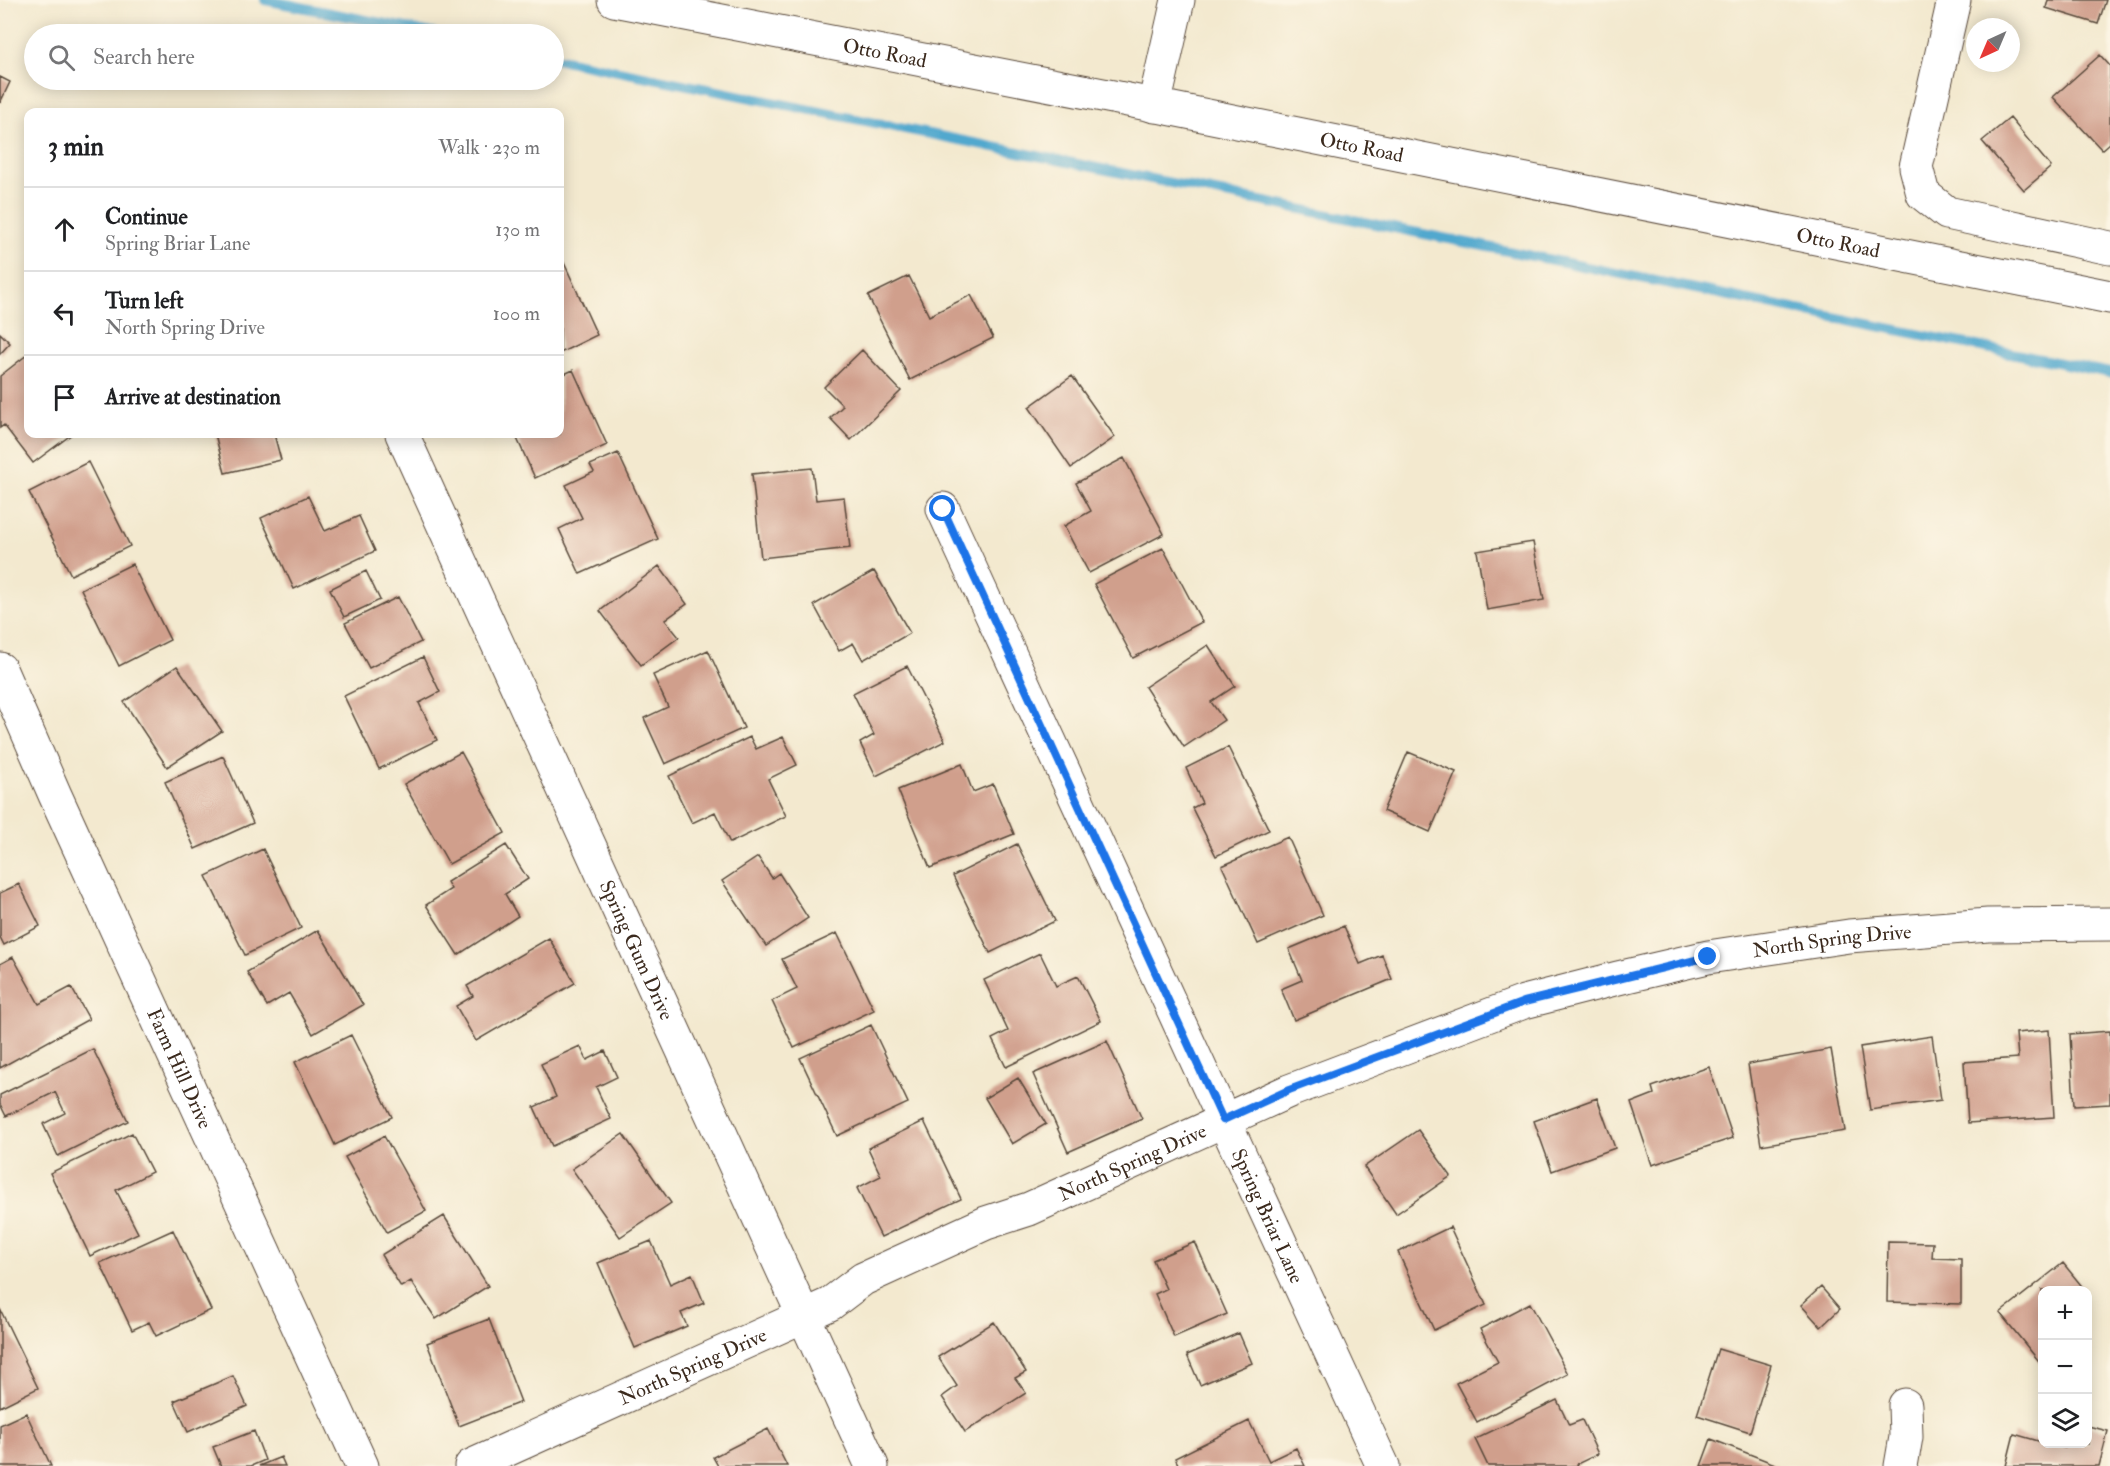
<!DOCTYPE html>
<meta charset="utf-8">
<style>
:root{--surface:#fff;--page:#f2f2f2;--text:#202124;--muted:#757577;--line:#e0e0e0}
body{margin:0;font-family:"IM FELL Double Pica",serif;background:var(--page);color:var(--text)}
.controls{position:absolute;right:18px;bottom:18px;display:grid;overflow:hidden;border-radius:12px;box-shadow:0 3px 15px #0003}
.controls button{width:54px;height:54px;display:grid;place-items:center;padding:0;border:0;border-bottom:2px solid var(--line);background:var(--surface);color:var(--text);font:30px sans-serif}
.compass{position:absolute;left:1966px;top:18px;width:54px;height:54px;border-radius:50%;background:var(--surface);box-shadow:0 3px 15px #0003;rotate:224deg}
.stop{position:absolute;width:18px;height:18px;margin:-14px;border:4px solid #1a73e8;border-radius:50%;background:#fff}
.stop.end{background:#1a73e8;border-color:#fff;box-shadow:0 2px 6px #0008}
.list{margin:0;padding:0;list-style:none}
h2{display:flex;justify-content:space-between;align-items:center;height:78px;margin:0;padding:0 24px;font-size:26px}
h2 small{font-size:20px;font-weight:400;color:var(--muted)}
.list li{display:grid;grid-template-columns:39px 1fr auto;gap:18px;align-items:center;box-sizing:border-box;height:84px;padding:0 24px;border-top:2px solid var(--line)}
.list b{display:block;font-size:22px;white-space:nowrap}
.list p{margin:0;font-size:20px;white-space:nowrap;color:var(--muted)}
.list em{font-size:20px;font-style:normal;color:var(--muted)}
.icon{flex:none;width:33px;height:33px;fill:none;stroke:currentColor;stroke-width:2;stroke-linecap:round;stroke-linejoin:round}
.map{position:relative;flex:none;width:2110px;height:1466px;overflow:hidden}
.search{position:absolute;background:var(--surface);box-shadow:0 3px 15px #0003;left:24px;top:24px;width:540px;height:66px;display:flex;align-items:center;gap:15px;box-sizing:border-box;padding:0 21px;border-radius:33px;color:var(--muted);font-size:22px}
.panel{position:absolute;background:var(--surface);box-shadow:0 3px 15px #0003;left:24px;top:108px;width:540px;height:330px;border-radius:12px}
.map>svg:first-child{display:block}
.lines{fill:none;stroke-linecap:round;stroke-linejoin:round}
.stream{stroke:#51a8ce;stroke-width:10}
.building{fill:#d09f8c}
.minor-casing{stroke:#574739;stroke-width:35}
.minor{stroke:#fff;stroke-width:33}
.route{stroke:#1a73e8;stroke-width:8}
.labels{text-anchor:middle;stroke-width:4.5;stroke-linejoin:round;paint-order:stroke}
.street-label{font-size:20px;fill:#3b2a1e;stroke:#fcf5e5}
</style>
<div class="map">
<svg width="2110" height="1466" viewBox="0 0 2110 1466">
<rect width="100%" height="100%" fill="#fcf5e5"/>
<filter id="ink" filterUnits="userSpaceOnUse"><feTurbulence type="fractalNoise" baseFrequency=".0167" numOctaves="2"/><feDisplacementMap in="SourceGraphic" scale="12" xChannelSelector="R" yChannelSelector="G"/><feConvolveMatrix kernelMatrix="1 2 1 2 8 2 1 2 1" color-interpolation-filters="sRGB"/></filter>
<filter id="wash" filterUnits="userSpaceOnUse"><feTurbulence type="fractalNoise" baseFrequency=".008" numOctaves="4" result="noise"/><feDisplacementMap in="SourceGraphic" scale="24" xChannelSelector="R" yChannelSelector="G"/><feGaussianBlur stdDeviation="1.35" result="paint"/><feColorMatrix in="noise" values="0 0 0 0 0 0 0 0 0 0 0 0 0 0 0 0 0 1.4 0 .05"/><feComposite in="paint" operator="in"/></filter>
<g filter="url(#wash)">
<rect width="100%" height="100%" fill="#f3e9cf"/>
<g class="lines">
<!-- stream -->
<path class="stream" d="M265 0 436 34
M554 58 2110 373"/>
</g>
<g id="blocks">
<!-- building -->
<path class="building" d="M2048 0H2106L2098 24 2046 8Z
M2100 55 2110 66V143L2102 150 2053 97Z
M0 77 10 82 0 103Z
M2010 118 2051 167 2024 190 1982 141Z
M560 254 597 335 560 353Z
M909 276 929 316 971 295 993 338 910 380 868 296Z
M0 333 10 343 0 354Z
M862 350 901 391 851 440 830 418 843 406 824 387Z
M28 354V434H72L33 463 4 425 0 428V376Z
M573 370 607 445 535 478 515 434H560V376Z
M1072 376 1115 437 1071 468 1029 407Z
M215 434H274L281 460 225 473Z
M618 453 658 539 580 574 559 529 582 518 566 485 594 472 590 465Z
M1124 458 1164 534 1089 573 1064 526 1091 511 1076 483Z
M88 462 130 546 71 575 29 492Z
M812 468 816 500 844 497 850 548 761 558 752 474Z
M308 496 325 531 359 516 375 551 294 589 261 518Z
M1533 542 1544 600 1487 610 1477 551Z
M1163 548 1202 622 1133 658 1094 584Z
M132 564 170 640 119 666 81 589Z
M659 566 687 604 665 620 679 637 641 665 600 611Z
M366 571 380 600 344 617 330 589Z
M874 571 910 633 863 660 853 643 839 651 814 605Z
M398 597 421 642 369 668 345 623Z
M1208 645 1235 686 1211 702 1224 720 1184 747 1145 687Z
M708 650 744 728 665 764 644 718 668 707 653 675Z
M423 657 440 692 419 703 437 740 379 769 344 696Z
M177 666 222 731 167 767 124 702Z
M907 666 945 741 876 776 860 743 874 735 853 693Z
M750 737 756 749 783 737 797 765 768 779 786 816 730 843 715 812 692 823 669 776Z
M1228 747 1269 830 1216 856 1192 808 1202 803 1186 768Z
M461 752 505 833 449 864 404 784Z
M1408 752 1456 772 1430 832 1383 811Z
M223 756 253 823 195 849 165 782Z
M962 764 973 792 993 784 1014 834 930 868 898 790Z
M1288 837 1323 915 1258 944 1222 866Z
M1017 844 1055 921 990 953 953 876Z
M506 845 528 879 505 894 518 916 458 955 426 905 451 889 447 882Z
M263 849 301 928 245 955 206 876Z
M758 857 772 878 779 873 808 918 766 946 722 881Z
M19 884 40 926 4 945 0 937V893Z
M1344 926 1360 964 1382 955 1392 979 1294 1020 1281 989 1302 980 1289 949Z
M318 930 363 1005 313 1034 289 993 267 1006 247 972Z
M837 933 874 1010 794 1048 772 1001 797 989 782 959Z
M549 938 575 983 476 1041 456 1006 473 996 467 986Z
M1040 953 1056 986 1078 976 1101 1021 1006 1067 992 1039 1008 1031 984 980Z
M13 957 39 1004 71 987 89 1019 0 1068V964Z
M871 1025 908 1103 837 1136 800 1058Z
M2049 1030 2054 1117 1968 1123 1964 1062 2018 1058 2016 1033Z
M2110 1031V1104L2074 1106 2070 1034Z
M351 1035 392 1117 335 1145 295 1062Z
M1932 1036 1941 1100 1870 1110 1860 1047Z
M1107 1041 1142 1119 1068 1152 1033 1074Z
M580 1046 587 1060 605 1051 617 1077 596 1087 611 1119 552 1146 534 1107 556 1097 541 1064Z
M93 1049 128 1121 58 1156 43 1124 65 1113 55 1092 6 1116 0 1104V1095Z
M1831 1049 1845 1131 1761 1145 1748 1064Z
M1709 1067 1733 1138 1652 1165 1631 1103 1654 1094 1652 1087Z
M1018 1078 1046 1124 1012 1144 985 1098Z
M1597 1098 1615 1148 1552 1171 1534 1121Z
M924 1121 961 1199 881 1237 857 1188 881 1176 868 1148Z
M1418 1130 1451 1176 1396 1214 1364 1167Z
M132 1133 152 1172 116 1190 138 1233 90 1256 50 1173Z
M623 1134 671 1203 620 1237 572 1169Z
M384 1136 426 1211 387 1232 345 1157Z
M444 1216 488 1286 436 1319 411 1281 401 1287 381 1255Z
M1450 1227 1486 1305 1434 1330 1398 1252Z
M173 1230 211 1310 156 1336 149 1322 132 1330 100 1263Z
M651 1241 670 1284 692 1274 704 1303 681 1313 687 1326 635 1348 598 1263Z
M1195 1242 1227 1314 1174 1337 1155 1294 1166 1289 1153 1260Z
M1888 1242 1933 1243 1932 1258 1961 1259V1304L1887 1302Z
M2063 1263 2085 1290H2042V1365L2000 1313Z
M1821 1287 1840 1309 1821 1327 1801 1305Z
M1530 1303 1568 1374 1477 1422 1456 1383 1498 1362 1480 1329Z
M0 1309 38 1388 0 1407Z
M489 1319 521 1402 459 1426 427 1343Z
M994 1322 1026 1372 1015 1378 1026 1393 965 1432 942 1397 957 1386 938 1357Z
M1239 1333 1252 1363 1200 1385 1187 1355Z
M1718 1349 1771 1365 1750 1432 1697 1415Z
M233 1376 247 1406 188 1432 174 1401Z
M1557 1400 1569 1425 1582 1420 1598 1454 1577 1464 1578 1466H1488L1475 1439Z
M26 1413 51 1466H0V1425Z
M1249 1421 1269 1461 1296 1448 1305 1466H1179L1175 1458Z
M2088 1426 2108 1431 2099 1466H2006L2014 1434 2042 1442V1444L2065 1448 2066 1444H2088Z
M768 1429 787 1466H718L713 1457Z
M254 1431 265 1460 251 1466H221L213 1447Z
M1711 1439 1780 1466H1701Z
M281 1457 285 1466H259Z"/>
</g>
</g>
<g filter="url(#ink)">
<use href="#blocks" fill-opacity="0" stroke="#574739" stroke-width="1.5"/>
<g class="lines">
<defs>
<g id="minor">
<path id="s1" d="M614 0 1118 98 2110 297"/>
<path d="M1954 0 1916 167 1923 194 1947 213 2110 248"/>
<path d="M1154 106 1178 0"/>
<path id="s2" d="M402 434 872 1466"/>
<path id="s3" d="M943 509 1383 1466"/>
<path id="s4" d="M0 669 55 795 362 1466"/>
<path id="s5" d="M471 1466 830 1304 863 1279 986 1223 1029 1209 1289 1091 1524 1002 1618 978 1708 957 1849 936 1988 925 2110 924"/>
<path d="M1901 1466 1906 1437 1905 1405"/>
</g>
</defs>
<!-- minor casing -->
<use href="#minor" class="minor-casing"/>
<!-- minor -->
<use href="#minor" class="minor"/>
</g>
</g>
<g class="lines" filter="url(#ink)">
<!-- route -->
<path class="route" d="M943 509 1223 1120 1289 1090 1524 1002 1708 957"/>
</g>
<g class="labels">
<!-- street labels -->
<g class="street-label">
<text dy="7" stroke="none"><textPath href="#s1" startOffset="276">Otto Road</textPath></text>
<text dy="7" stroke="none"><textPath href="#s1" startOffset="762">Otto Road</textPath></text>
<text dy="7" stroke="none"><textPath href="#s1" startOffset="1248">Otto Road</textPath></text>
<text dy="7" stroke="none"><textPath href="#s5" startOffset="1467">North Spring Drive</textPath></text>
<text dy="7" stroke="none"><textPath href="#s2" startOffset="567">Spring Gum Drive</textPath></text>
<text dy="7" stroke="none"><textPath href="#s4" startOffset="438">Farm Hill Drive</textPath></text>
<text dy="7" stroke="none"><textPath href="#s5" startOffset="729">North Spring Drive</textPath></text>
<text dy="7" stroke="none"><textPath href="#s3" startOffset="778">Spring Briar Lane</textPath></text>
<text dy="7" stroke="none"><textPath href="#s5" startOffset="243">North Spring Drive</textPath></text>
</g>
</g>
</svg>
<div class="controls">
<button>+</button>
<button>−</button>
<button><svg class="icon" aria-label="layers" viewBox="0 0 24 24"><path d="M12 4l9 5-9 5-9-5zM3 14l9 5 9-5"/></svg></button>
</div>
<svg class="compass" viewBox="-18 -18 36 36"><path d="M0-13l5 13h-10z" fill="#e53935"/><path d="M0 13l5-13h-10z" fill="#757577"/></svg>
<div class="stop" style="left:943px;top:509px"></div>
<div class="stop end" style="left:1708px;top:957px"></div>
<div class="search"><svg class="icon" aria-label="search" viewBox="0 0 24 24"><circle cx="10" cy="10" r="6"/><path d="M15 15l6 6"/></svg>Search here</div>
<section class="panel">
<h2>3 min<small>Walk · 230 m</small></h2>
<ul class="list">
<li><svg class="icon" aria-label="ahead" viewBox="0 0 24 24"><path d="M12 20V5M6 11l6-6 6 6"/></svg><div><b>Continue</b><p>Spring Briar Lane</p></div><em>130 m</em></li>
<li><svg class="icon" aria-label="left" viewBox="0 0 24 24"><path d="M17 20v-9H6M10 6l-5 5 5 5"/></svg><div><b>Turn left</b><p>North Spring Drive</p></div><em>100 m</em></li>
<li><svg class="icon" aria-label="arrive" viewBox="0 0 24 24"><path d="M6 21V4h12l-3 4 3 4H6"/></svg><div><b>Arrive at destination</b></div></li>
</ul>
</section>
</div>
